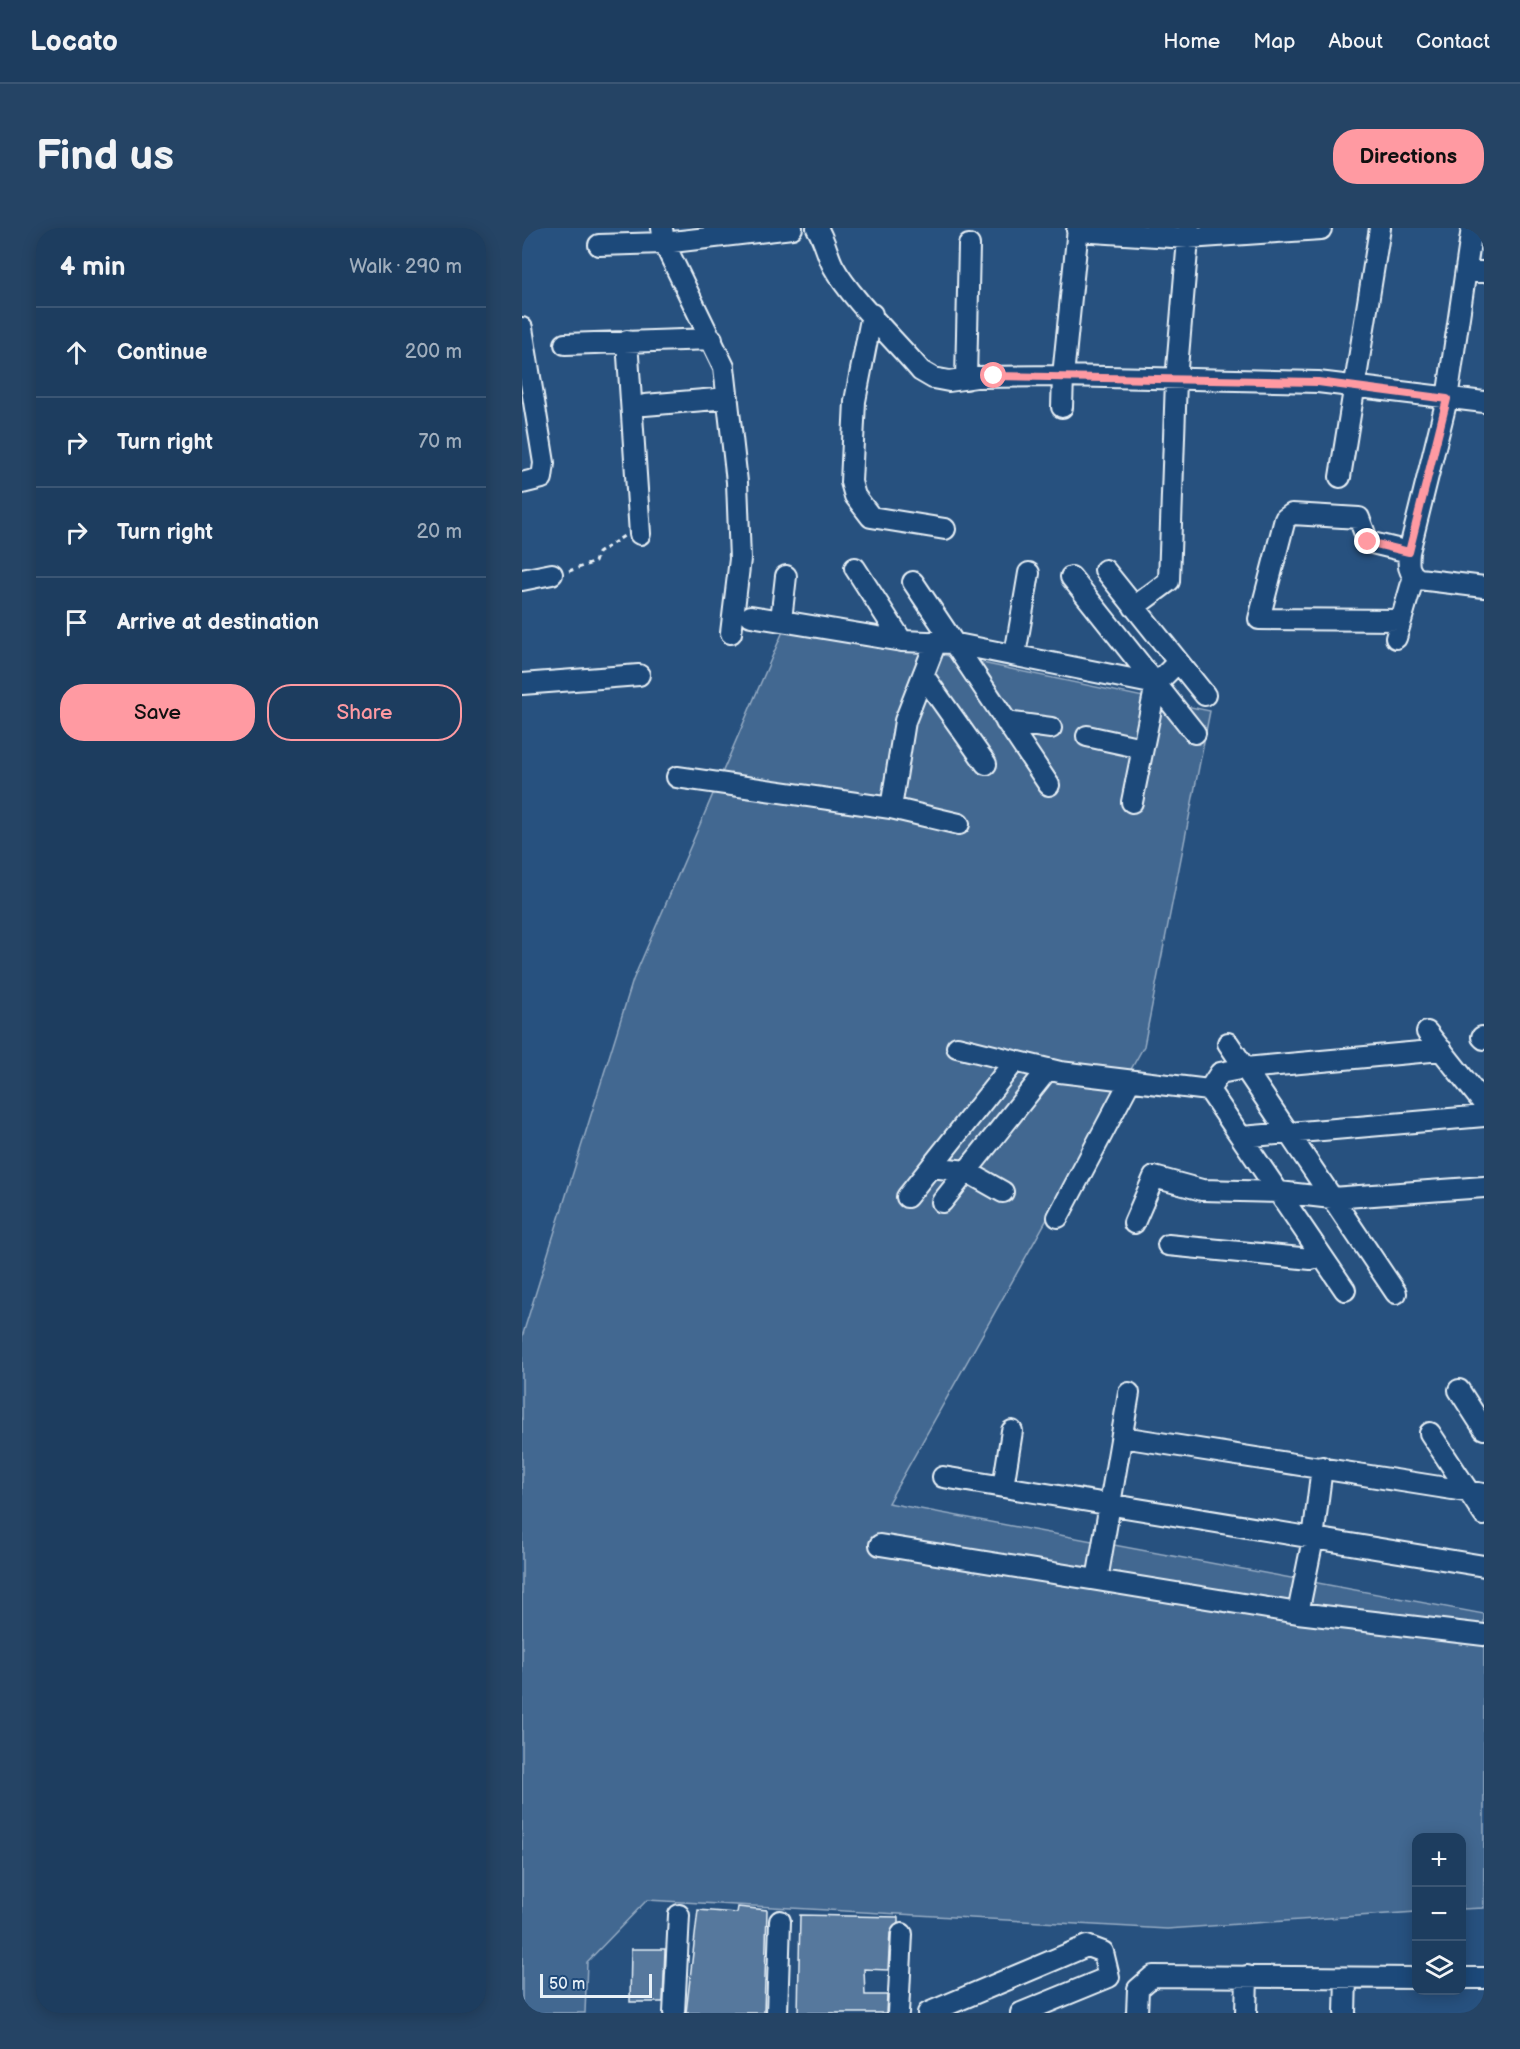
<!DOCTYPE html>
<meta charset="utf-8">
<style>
:root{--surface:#1d3d5f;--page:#254465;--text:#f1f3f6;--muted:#a0aebd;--line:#3b5674;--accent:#ff9aa2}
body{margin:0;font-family:"Balsamiq Sans",sans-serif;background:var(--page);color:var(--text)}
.controls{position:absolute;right:18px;bottom:18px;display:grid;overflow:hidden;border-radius:12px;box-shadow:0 3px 15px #0003}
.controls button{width:54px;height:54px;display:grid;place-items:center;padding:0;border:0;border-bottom:2px solid var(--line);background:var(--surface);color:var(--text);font:30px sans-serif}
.scale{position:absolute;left:18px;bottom:15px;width:112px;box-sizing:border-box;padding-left:6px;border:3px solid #e8f1f8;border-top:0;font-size:16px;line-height:21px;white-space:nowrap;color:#e8f1f8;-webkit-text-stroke:4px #1f4a7a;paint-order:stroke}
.stop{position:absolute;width:18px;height:18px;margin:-14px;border:4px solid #ff9aa2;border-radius:50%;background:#fff}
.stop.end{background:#ff9aa2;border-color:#fff;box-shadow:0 2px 6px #0008}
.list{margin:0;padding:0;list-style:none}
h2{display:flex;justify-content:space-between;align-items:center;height:78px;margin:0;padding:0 24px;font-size:26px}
h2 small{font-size:20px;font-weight:400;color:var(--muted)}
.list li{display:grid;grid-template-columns:39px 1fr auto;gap:18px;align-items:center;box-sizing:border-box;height:90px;padding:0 24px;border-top:2px solid var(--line)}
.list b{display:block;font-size:22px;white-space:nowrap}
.list em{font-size:20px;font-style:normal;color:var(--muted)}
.actions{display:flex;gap:12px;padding:18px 24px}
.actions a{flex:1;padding:14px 0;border:2px solid var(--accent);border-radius:24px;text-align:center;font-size:21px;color:var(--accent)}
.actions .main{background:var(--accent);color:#111}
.icon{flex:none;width:33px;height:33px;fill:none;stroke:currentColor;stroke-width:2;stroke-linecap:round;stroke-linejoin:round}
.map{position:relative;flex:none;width:962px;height:1785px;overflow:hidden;border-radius:24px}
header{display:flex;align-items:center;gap:36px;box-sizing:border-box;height:84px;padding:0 30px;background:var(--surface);border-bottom:2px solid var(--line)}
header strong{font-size:28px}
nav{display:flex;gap:33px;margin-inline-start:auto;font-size:21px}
.intro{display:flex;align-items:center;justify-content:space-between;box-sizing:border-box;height:144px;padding:0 36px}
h1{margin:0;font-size:42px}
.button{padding:15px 27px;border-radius:24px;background:var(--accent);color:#111;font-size:21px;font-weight:700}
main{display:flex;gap:36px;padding:0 36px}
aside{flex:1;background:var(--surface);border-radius:24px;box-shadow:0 3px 15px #0003}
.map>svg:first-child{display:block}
.green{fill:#436891;stroke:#96acc4;stroke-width:1.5}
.building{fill:#57789d;stroke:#e8f1f8;stroke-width:1.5}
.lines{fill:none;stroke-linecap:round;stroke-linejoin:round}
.minor-casing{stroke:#e8f1f8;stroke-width:24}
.path{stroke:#e8f1f8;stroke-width:3;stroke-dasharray:4.5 4.5;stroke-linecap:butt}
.minor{stroke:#1f4a7a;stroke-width:20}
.route{stroke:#ff9aa2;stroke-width:8}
</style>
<header>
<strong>Locato</strong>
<nav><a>Home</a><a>Map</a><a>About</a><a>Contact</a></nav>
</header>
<div class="intro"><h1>Find us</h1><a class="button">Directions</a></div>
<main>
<aside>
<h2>4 min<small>Walk · 290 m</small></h2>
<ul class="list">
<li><svg class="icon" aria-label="ahead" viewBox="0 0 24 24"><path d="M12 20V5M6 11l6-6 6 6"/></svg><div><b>Continue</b></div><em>200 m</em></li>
<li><svg class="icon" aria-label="right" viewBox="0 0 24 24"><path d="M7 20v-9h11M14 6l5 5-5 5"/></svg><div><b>Turn right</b></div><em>70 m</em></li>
<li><svg class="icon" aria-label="right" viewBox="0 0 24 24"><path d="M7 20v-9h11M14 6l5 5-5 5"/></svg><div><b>Turn right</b></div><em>20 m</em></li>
<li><svg class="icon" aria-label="arrive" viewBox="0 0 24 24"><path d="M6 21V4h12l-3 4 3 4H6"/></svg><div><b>Arrive at destination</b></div></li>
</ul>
<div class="actions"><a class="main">Save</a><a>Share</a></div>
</aside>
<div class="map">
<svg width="962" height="1785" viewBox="0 0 962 1785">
<rect width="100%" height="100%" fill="#27517f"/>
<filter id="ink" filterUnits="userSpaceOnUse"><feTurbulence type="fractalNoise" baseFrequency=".0167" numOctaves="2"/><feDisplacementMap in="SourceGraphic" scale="12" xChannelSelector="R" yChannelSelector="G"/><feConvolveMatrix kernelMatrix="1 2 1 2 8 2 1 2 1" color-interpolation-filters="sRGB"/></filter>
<g filter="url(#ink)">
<!-- green -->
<path class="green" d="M265 394 688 483 622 818 366 1275 962 1386V1680L940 1681V1610H894V1684L645 1701 125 1672 65 1734 63 1785H0V1109L111 752Z"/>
<!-- building -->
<path class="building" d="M216 1679 245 1682 242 1785H164L176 1682 215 1685Z
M278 1687 376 1689V1695L368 1705 366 1742 342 1741 343 1767H365L364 1785H276Z
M109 1721H143L141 1774H108Z"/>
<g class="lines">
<defs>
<path id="minor" d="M140 0 142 15 202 139 215 254 218 331 209 405
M295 0C303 13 305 26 311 38 329 71 374 113 399 143L411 150 427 153 454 149 541 148 796 154 962 174
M950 0 925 171 887 324C886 335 885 345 897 351L962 359
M555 3 666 10 799 1
M77 17 142 15 270 0
M944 44H962
M350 86 333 173 329 254 333 268 349 289 423 301
M0 100 22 235 20 250 0 255
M105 113 118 306
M43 116 190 111
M444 151 447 17
M123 177 206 170
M540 179 541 148 556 0
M818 249 858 0
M333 340 380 413
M583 342 683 467
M549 349 673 505
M0 352 30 346
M391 354 527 557
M612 379 647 353 654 152 667 0
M229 388 380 413 430 415 634 456
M259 392 264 348
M879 392 737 391 763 291 770 286 837 290 846 314 887 324
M874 410 892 348
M493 427 507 345
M401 447 464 536
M0 456 117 447
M484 494 529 500
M565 508 620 520
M155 549 369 580 437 596
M610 574 634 456 656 434
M369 580 383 493 414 414
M905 804 962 876
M960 809 962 811
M706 815 874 1065
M435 819 538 844 687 862
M720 909 962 888
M409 939 444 943 481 964
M385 969 493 833
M420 974 526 841
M536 989 608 853
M612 995 632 949 680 962 757 964 810 970 962 959
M646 1017 789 1031 799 1027
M823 1062 687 862 698 845 723 840 920 822
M937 1162 962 1201
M607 1165 575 1352 776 1385 791 1311 800 1239
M908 1205 962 1287
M600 1209 962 1266
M421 1249 962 1338
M481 1259 490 1203
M358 1317 575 1352
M776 1385 962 1407
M940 1750H962
M152 1785 157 1687
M255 1785 258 1693
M376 1785 380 1706
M406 1785 565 1718 581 1724 587 1749 499 1785
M615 1785 616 1761 631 1748 894 1750
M724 1785 725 1748
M823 1785 824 1750"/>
</defs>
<!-- minor casing -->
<use href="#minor" class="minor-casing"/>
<!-- path -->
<path class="path" d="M47 343 73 334 76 325 102 308"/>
<!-- minor -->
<use href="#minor" class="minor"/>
</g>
</g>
<g class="lines" filter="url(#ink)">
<!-- route -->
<path class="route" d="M472 148 796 154 925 171 887 324 846 314"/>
</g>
</svg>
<div class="controls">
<button>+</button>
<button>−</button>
<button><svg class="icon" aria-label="layers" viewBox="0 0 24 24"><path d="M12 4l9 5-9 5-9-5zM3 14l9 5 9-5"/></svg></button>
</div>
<div class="scale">50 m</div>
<div class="stop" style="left:472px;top:148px"></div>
<div class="stop end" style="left:846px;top:314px"></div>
</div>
</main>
